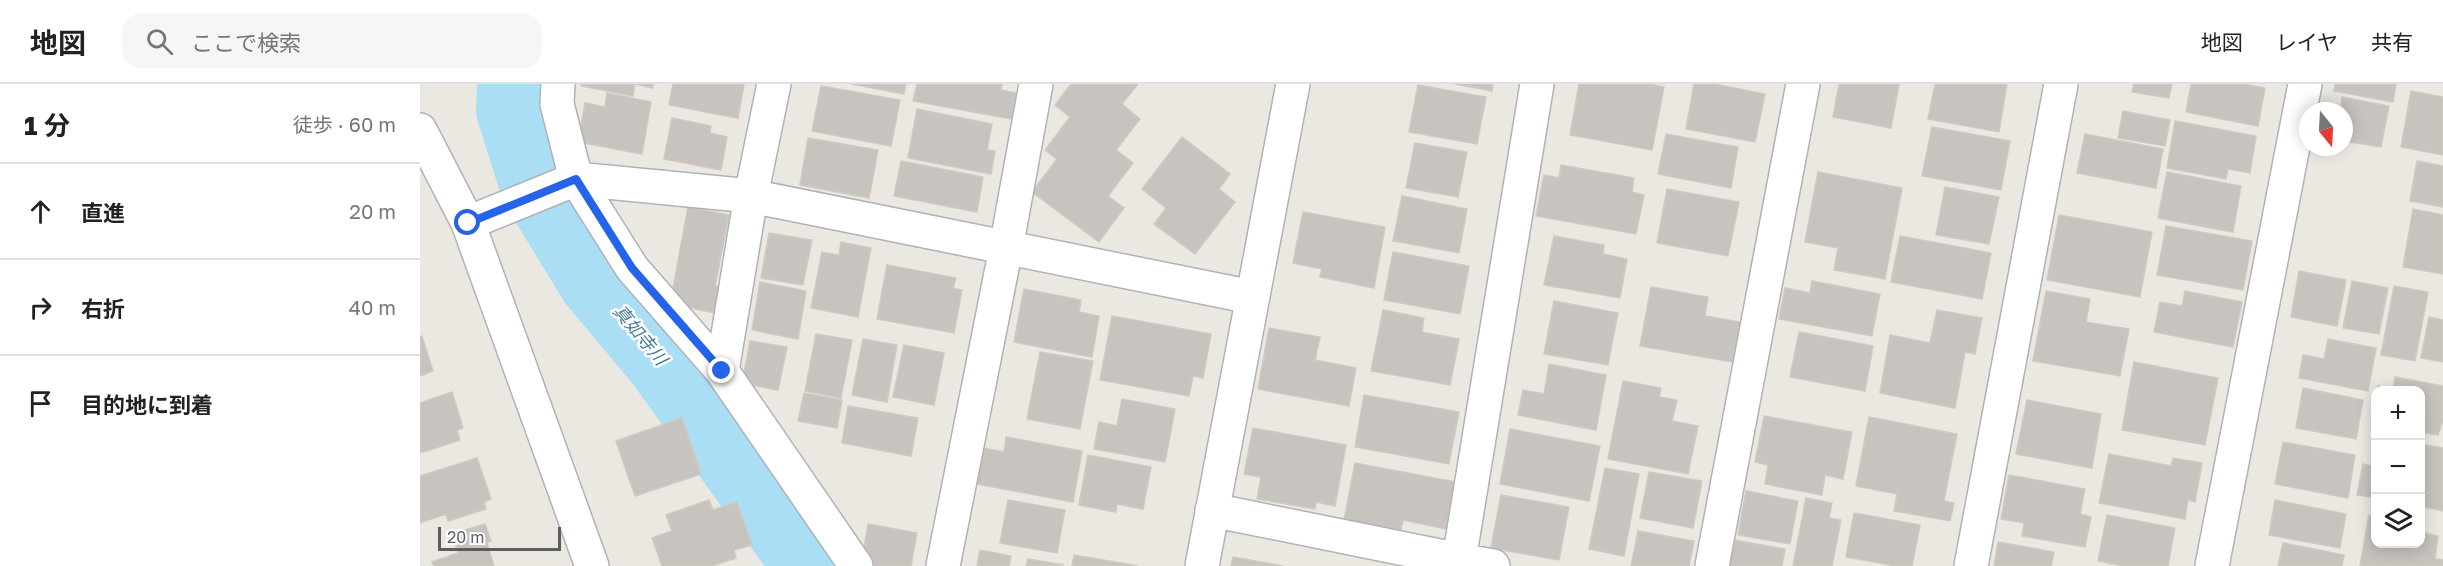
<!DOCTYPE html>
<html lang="ja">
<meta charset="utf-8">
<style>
:root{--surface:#fff;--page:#f6f6f6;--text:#222;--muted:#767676;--line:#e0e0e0}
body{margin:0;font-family:"Golos Text","Noto Sans JP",sans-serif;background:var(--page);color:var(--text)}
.controls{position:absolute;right:18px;bottom:18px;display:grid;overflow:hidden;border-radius:12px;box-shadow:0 3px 15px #0003}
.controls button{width:54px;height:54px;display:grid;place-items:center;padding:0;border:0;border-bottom:2px solid var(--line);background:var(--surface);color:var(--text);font:30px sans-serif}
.compass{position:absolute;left:1879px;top:18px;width:54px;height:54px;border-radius:50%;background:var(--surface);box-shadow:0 3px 15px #0003;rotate:162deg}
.scale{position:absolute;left:18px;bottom:15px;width:123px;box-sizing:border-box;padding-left:6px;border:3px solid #5a5e61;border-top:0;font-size:16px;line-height:21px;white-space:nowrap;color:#5a5e61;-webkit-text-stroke:4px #fff;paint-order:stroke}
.stop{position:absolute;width:18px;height:18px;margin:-14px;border:4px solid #2563eb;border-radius:50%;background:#fff}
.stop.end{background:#2563eb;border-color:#fff;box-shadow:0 2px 6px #0008}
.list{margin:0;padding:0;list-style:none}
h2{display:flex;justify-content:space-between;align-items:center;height:78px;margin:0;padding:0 24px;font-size:26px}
h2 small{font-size:20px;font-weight:400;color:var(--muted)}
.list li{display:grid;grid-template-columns:39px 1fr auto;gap:18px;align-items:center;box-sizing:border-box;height:96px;padding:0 24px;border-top:2px solid var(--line)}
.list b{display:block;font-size:22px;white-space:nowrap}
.list em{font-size:20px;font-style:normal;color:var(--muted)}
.icon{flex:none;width:33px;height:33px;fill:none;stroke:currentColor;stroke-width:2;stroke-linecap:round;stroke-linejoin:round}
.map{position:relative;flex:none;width:2023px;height:482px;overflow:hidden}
header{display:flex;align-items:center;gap:36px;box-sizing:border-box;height:84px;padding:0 30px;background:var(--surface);border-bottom:2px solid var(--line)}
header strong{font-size:28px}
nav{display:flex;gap:33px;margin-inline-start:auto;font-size:21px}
.search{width:420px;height:54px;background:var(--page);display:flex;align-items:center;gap:15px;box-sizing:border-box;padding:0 21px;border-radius:18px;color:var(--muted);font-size:22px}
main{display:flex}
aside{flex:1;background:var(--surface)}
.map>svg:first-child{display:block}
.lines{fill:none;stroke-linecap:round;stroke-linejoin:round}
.river{stroke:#a9def4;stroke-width:74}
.building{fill:#c7c3bf;stroke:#cfc9c1;stroke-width:1.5}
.minor-casing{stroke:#afb3b6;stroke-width:36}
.tertiary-casing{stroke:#afb3b6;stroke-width:36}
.minor{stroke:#fff;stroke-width:33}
.tertiary{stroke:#fff;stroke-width:33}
.route{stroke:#2563eb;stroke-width:8}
.labels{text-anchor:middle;stroke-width:5;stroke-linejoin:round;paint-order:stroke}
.water-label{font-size:18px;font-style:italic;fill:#477b9c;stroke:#fff}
</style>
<header>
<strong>地図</strong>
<div class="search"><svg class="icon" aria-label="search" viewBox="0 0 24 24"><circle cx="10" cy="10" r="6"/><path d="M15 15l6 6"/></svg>ここで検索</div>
<nav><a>地図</a><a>レイヤ</a><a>共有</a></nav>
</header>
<main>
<aside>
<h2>1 分<small>徒歩 · 60 m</small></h2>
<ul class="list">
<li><svg class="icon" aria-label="ahead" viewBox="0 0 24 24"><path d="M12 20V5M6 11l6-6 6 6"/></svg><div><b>直進</b></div><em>20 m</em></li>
<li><svg class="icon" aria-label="right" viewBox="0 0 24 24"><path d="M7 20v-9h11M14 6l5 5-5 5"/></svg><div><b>右折</b></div><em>40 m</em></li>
<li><svg class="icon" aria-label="arrive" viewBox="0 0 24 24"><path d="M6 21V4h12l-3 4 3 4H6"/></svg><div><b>目的地に到着</b></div></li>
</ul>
</aside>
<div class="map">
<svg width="2023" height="482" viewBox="0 0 2023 482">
<rect width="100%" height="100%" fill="#ebe8e2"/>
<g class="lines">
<!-- river -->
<path class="river" d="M94 0 93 26 117 102 175 197 242 277 390 482"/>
</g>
<!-- building -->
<path class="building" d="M161 0H233V4L215 0 213 12 161 2Z
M253 0H324L318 34 249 21Z
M432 0H486L484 10Z
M497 0H582L581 6 596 9 591 35 493 17Z
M651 0H718L702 20 720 35 696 66 713 79 688 112 704 124 679 158 612 108 637 75 625 66 650 33 635 21Z
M1035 0H1073L1072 7Z
M1159 0H1229L1244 3 1232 66 1150 51Z
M1274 0H1294L1345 10 1335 58 1266 45Z
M1419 0H1479L1471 44 1413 33Z
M1515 0H1587L1579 48 1508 35Z
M1714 0H1752L1749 14 1712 8Z
M1771 0H1823L1845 4 1838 42 1766 28Z
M1915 0H1976L1973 18 1914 7Z
M998 1 1066 13 1057 60 989 48Z
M401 2 480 16 471 62 392 47Z
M1991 7 2023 13V71L1981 63Z
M187 9 231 18 222 70 158 58 165 19 185 23Z
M1922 13 1969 22 1961 63 1924 57V27H1910L1911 21 1921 23Z
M497 25 572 40 567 66 575 67 571 90 488 74Z
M1703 27 1750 36 1745 62 1698 54Z
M252 34 291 42 290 49 307 53 301 86 244 75Z
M1755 37 1836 52 1830 89 1808 85 1806 95 1747 84Z
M1512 43 1590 57 1581 106 1502 92Z
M1246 50 1318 63 1311 104 1238 90Z
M1665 50 1743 65 1736 104 1657 89Z
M762 53 810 90 799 105 815 118 775 170 734 140 746 124 722 105Z
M388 54 458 66 449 114 380 101Z
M995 59 1047 68 1038 113 986 104Z
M481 77 563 93 557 128 474 112Z
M1997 77 2023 82V123L1990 117Z
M1141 81 1214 94 1212 108 1224 111 1216 150 1116 132 1124 91 1139 94Z
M1398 88 1482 104 1465 195 1414 186 1418 164 1385 158Z
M1747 88 1821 102 1813 148 1738 134Z
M1525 103 1579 113 1569 160 1516 151Z
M1247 105 1319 118 1308 172 1237 159Z
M982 112 1047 125 1039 169 973 157Z
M268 123 309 131 295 202 307 203 301 230 250 220Z
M1993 125 2023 131V190L1983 183Z
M883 128 965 143 954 204 900 193 902 185 873 179Z
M1639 131 1732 148 1720 213 1627 196Z
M1746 142 1832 157 1823 206 1737 191Z
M349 149 392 156 383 201 341 194Z
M1134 152 1184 161 1183 170 1207 175 1200 214 1124 201Z
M1480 152 1571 169 1562 215 1471 198Z
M421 158 451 164 438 233 391 224 402 168 419 171Z
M973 168 1049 182 1040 230 964 216Z
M467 181 536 194 533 204 542 206 534 249 457 235Z
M1879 187 1926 196 1917 242 1871 233Z
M1392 197 1460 210 1452 252 1359 235 1365 204 1390 209Z
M1932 197 1968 204 1959 250 1923 244Z
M340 198 386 207 378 255 332 246Z
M1974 202 2008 208 1995 277 1961 271Z
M1231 203 1288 213 1285 232 1320 238 1312 278 1220 262Z
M604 205 661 216 659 228 679 232 672 273 594 258Z
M1626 207 1670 215 1666 238 1709 245 1700 292 1613 277Z
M1765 207 1822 218 1813 263 1734 248 1740 218 1762 222Z
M1134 217 1198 229 1188 281 1124 270Z
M963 226 1004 234 1002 248 1039 255 1030 301 951 287Z
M1517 226 1562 234 1555 270 1545 268 1535 324 1460 309 1470 251 1510 259Z
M692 232 791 250 783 294 773 292 769 312 680 296Z
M2009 233 2023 236V278L2001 274Z
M849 244 900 253 895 276 936 284 929 322 838 305Z
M1379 248 1453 262 1445 307 1370 293Z
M396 250 432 256 421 314 385 307Z
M2 252 13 287 0 292V253Z
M443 255 477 261 467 318 432 311Z
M1908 255 1956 264 1948 307 1879 294 1883 271 1904 275Z
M330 257 367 263 358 306 322 299Z
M484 261 524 269 514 321 473 313Z
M620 268 673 277 660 345 607 335Z
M1714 278 1798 294 1785 361 1702 346Z
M1129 280 1186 291 1176 346 1098 331 1103 306 1124 310Z
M1975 293 2023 302V336L2018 351 2000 348V306H1957L1958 302 1973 305Z
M1203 297 1241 304 1239 313 1257 316 1252 337 1278 342 1268 390 1188 375Z
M1883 304 1943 316 1936 355 1876 344Z
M32 308 43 344 37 346 40 356 0 369V319Z
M384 309 422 316 417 344 378 337Z
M944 311 1039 328 1029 380 935 363Z
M702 315 755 325 745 378 674 365 679 338 697 342Z
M1607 316 1681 330 1672 384 1596 370Z
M428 322 498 334 491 372 422 359Z
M1344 332 1432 348 1423 395 1405 391 1402 411 1345 400 1348 381 1335 378Z
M1449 333 1537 350 1524 417 1534 419 1530 437 1474 427 1477 410 1436 402Z
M262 334 281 390 215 412 196 357Z
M833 344 926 361 915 422 896 418 895 425 837 415 841 393 824 390Z
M1090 345 1180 362 1169 417 1080 400Z
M586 353 662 367 653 418 557 400 563 364 584 368Z
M1863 358 1935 371 1928 414 1855 400Z
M2000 360 2023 364V427L2000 422Z
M1689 370 1751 382 1753 374 1782 379 1775 418 1768 416 1765 435 1679 419Z
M668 371 731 383 723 425 697 420 696 428 659 421Z
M57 374 71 415 64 418 66 425 28 437 26 430 0 439V392Z
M935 379 1036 398 1027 445 983 436 981 446 924 436Z
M1943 380 1956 383V414L1937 411Z
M1185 384 1219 390 1204 472 1169 465Z
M1229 388 1282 397 1273 444 1220 434Z
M1589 391 1665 405 1660 430 1671 433 1665 463 1602 452 1604 439 1581 435Z
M1326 407 1378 417 1370 460 1318 451Z
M1081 411 1149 423 1139 476 1071 464Z
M1386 414 1412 419 1409 434 1421 436 1412 482H1373Z
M289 416 293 426 317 418 332 461 314 466 316 474 292 482H242L232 454 252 447 246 431Z
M588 416 645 426 637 469 580 459Z
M1855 416 1926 430 1920 464 1849 451Z
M1434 429 1500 441 1492 482H1476L1426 473Z
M1687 431 1755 444 1748 482H1703L1678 477Z
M1949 431 1956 433V460H2000V448L2018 452 2015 475 2023 476V482H1940Z
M65 440 71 457 67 459 74 482H14L12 478 38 469 32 450Z
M448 440 497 449 491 482H450L443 470Z
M1218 447 1274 457 1269 482H1211Z
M1313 456 1365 465 1362 482H1308Z
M1578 458 1634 468 1631 482H1574Z
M1863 459 1924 471 1922 482H1858Z
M560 466 591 472 589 482H557Z
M654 471 718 482H652Z
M813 473 863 482H811Z
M608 475 644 481 606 482Z"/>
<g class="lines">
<defs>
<path id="minor" d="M138 0 137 20 156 95 212 184 302 287 436 482
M48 139 156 95 331 112 832 213
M302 287 331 112 354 0
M792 426 1039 476 1038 482
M523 482 586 164 616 0
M782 482 873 0
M1073 482 1039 476 1117 0
M1292 482 1383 0
M1551 482 1641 0
M1792 482 1885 0"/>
<path id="tertiary" d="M0 46 48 139 172 482"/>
</defs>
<!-- minor casing -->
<use href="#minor" class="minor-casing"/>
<!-- tertiary casing -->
<use href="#tertiary" class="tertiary-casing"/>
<!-- minor -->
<use href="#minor" class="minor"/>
<!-- tertiary -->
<use href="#tertiary" class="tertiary"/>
</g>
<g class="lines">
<!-- route -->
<path class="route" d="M48 139 156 95 212 184 302 287"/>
</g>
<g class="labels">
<!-- water labels -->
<g class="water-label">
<text transform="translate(220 251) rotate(50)" y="6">真如寺川</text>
</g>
</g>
</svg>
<div class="controls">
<button>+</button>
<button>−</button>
<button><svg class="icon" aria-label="layers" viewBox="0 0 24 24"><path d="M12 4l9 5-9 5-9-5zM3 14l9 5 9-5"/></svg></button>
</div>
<svg class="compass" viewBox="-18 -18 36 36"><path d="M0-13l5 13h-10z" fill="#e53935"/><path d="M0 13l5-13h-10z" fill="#767676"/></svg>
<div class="scale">20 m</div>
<div class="stop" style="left:48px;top:139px"></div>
<div class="stop end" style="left:302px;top:287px"></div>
</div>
</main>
